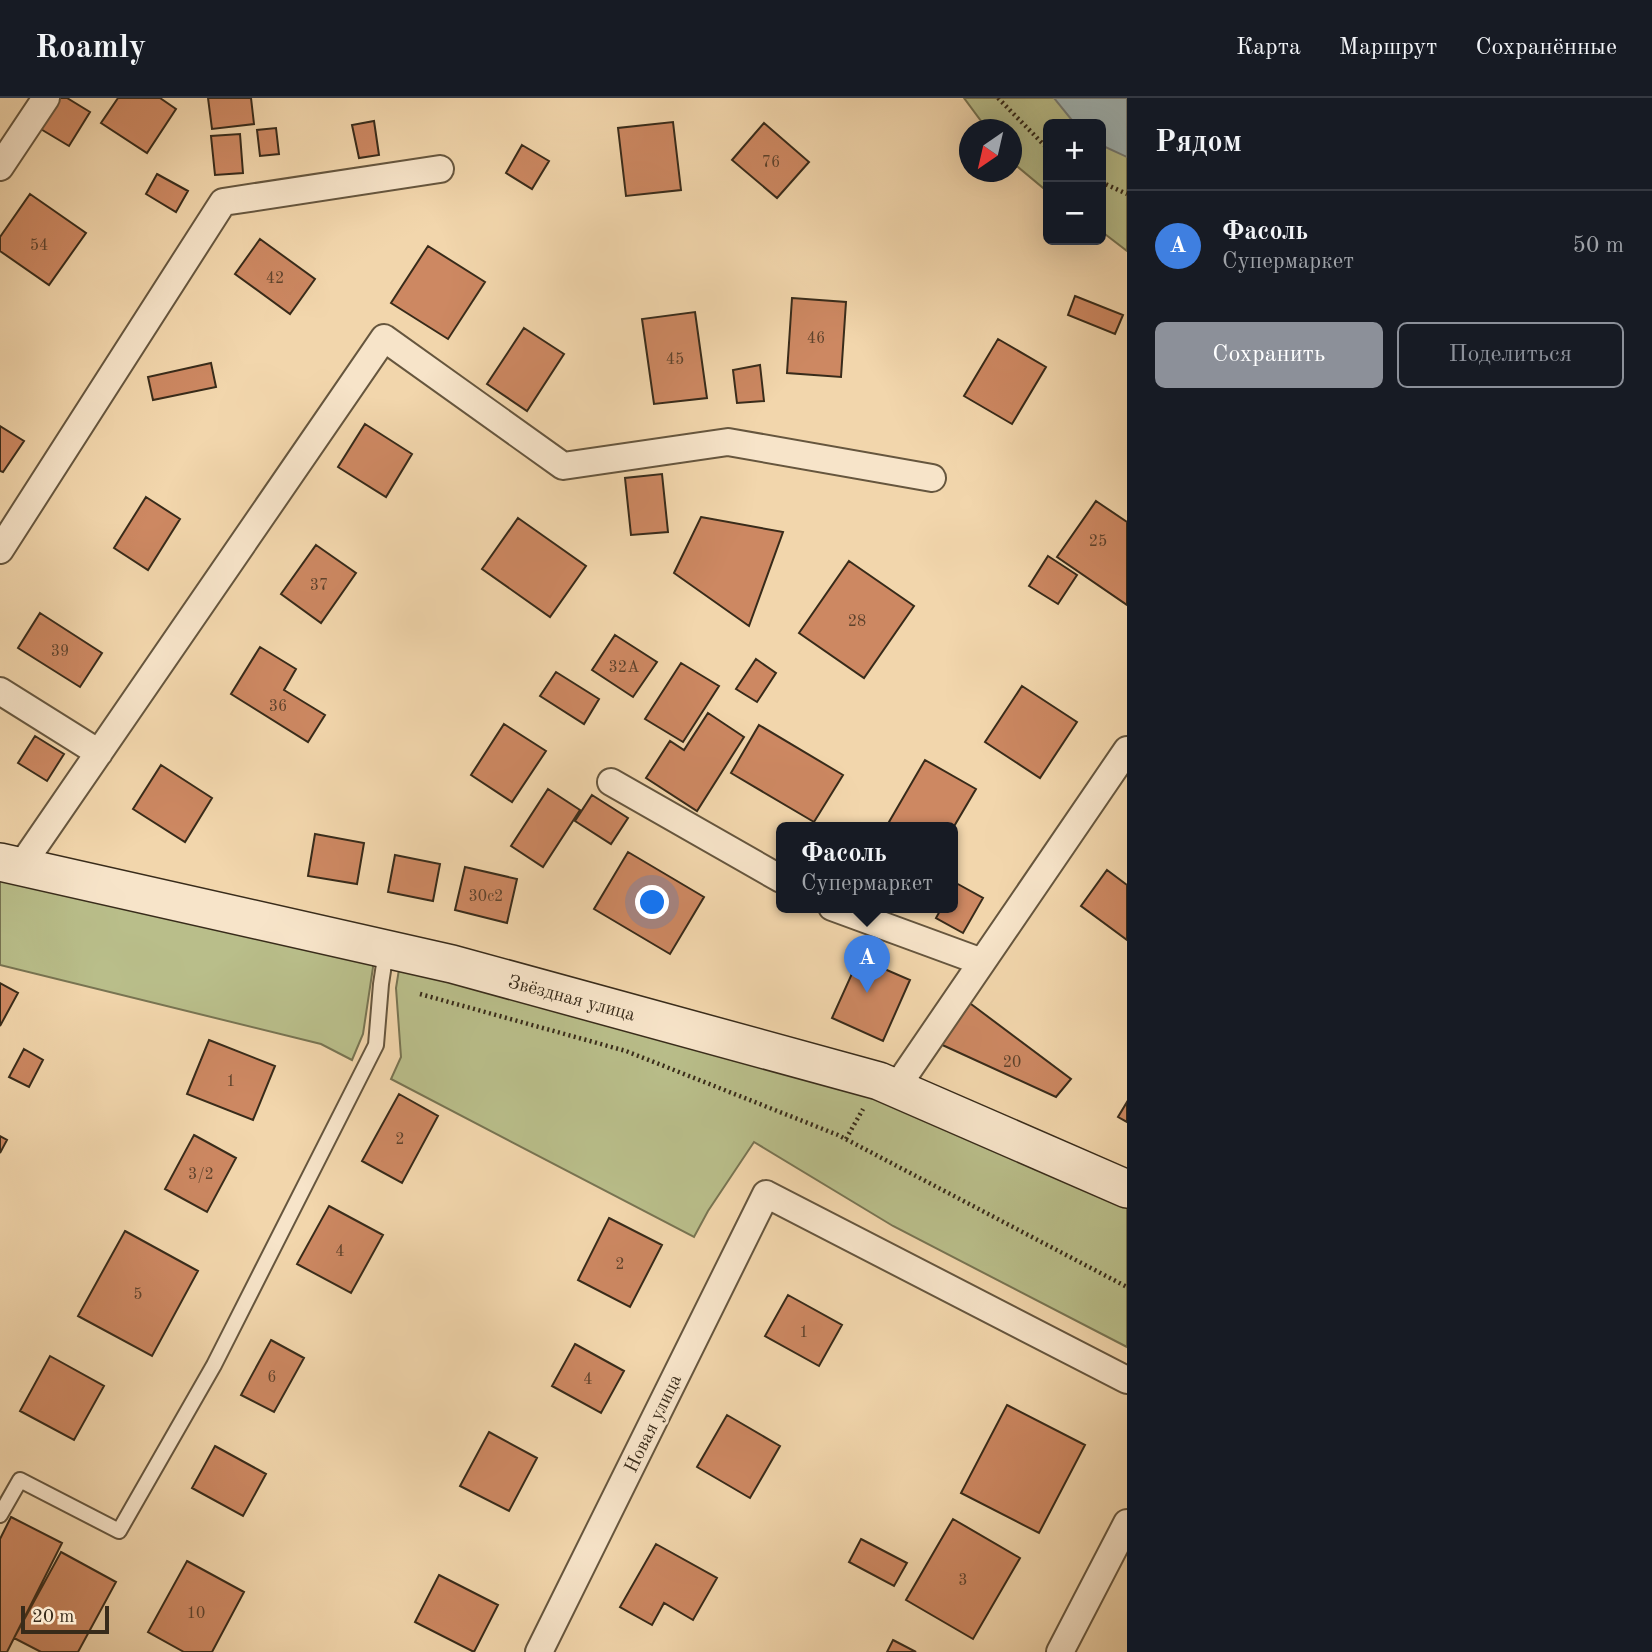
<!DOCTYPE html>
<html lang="ru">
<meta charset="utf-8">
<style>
:root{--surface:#171b24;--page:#242831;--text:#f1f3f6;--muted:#9ea1a6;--line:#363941;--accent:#8c9099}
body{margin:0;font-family:"Old Standard TT",serif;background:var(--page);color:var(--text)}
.controls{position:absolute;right:21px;top:21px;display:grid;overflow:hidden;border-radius:10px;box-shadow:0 7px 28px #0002}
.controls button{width:63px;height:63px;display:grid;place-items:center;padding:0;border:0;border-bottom:2px solid var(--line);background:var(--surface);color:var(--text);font:35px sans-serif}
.compass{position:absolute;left:959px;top:21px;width:63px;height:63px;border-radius:50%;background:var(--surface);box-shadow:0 7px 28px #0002;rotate:214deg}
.scale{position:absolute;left:21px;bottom:18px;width:88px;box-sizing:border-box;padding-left:7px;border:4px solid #382b1a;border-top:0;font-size:19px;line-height:24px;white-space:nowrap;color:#382b1a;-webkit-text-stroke:5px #f7e4c9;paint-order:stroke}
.you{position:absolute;left:653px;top:805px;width:24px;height:24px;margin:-18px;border:5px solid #fff;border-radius:50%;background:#1a73e8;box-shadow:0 0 0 10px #1a73e833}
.badge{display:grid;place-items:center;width:46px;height:46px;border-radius:50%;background:var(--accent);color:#fff;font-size:23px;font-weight:700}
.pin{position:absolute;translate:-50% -58px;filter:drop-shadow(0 2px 4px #0008)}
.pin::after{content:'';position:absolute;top:37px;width:24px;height:21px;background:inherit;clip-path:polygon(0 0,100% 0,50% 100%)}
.popup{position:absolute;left:776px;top:724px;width:182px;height:91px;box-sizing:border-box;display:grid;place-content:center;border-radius:10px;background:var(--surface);filter:drop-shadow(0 2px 5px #0005);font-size:23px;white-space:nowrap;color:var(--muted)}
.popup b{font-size:26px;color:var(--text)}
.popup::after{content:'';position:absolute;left:50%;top:100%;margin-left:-14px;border:14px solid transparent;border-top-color:var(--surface)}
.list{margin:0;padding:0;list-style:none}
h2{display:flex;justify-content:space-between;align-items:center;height:91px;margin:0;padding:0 28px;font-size:30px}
h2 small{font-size:23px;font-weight:400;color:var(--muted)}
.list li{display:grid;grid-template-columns:46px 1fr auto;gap:21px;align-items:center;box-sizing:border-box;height:112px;padding:0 28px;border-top:2px solid var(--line)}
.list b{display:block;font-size:26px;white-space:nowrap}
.list p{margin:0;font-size:23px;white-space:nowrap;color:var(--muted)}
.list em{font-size:23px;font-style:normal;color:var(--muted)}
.actions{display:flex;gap:14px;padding:21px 28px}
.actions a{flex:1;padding:16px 0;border:2px solid var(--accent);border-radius:10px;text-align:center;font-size:24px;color:var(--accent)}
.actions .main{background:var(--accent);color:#fff}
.map{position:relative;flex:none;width:1127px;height:1554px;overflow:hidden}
header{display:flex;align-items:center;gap:42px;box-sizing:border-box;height:98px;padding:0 35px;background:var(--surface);border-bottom:2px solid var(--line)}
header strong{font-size:33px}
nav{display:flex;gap:38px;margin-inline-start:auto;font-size:24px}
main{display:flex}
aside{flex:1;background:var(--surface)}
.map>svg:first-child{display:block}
.green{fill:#b9be8a;stroke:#787452;stroke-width:2}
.water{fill:#a1b6b6;stroke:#777e78;stroke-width:2}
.building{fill:#cd8862;stroke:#382b1a;stroke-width:2}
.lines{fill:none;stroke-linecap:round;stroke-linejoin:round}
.lane-casing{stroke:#66563e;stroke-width:18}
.street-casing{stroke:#66563e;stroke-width:30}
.secondary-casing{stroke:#382b1a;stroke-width:40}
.path{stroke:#382b1a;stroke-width:4.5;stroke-dasharray:2 3.5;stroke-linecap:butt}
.lane{stroke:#f7e4c9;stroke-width:14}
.street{stroke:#f7e4c9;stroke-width:26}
.secondary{stroke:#f7e4c9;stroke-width:37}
.labels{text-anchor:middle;stroke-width:6;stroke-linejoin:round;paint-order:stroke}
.number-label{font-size:16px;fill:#5d422c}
.street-label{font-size:19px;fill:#382b1a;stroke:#f7e4c9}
</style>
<header>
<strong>Roamly</strong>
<nav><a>Карта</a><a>Маршрут</a><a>Сохранённые</a></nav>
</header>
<main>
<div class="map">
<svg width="1127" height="1554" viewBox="0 0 1127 1554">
<rect width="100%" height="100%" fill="#f2d6ac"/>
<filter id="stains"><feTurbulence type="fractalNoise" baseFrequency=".00286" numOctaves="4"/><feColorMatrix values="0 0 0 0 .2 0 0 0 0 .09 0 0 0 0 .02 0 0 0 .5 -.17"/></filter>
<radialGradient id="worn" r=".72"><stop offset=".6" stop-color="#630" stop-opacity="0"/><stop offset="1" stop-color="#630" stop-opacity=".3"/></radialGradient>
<!-- green -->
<path class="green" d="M964 0H1127V153L1101 133V26H1048V94L1012 64V32L987 31Z
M0 775 375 856 363 936 352 962 321 946 0 867Z
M400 865 872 996 1127 1105V1249L893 1128 754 1044 708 1113 694 1139 391 981 401 959 396 890Z"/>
<!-- water -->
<path class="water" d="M1054 0H1127V59L1101 47V26H1075Z"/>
<!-- building -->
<path class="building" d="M57 0H67L90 14 69 48 39 30Z
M118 0H160L176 11 147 55 101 25Z
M208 0H251L254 26 212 31Z
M374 23 379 57 359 60 352 27Z
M673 24 681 92 626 98 618 30Z
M764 25 809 64 777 100 732 62Z
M276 30 279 56 260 58 257 32Z
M240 36 243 75 215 77 211 38Z
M522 47 549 63 532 91 506 75Z
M157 76 188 93 176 114 146 96Z
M30 96 86 135 49 187 0 153V139Z
M260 141 315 181 290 216 235 176Z
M428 148 485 184 448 241 391 205Z
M1075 198 1123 217 1115 236 1068 217Z
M792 200 846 204 841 279 787 275Z
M695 214 707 300 654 306 642 221Z
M524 230 564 256 527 313 487 286Z
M998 241 1046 269 1012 326 964 298Z
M211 265 216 289 153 302 148 279Z
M760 267 764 303 737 305 733 272Z
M365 326 412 356 386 399 338 369Z
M0 328 24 343 3 374 0 373Z
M662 376 668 434 631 437 625 380Z
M146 399 180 421 148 472 114 450Z
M1096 403 1127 424V507L1057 459Z
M701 419 783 434 749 528 674 475Z
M518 420 586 468 550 519 482 471Z
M316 447 356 475 321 525 281 496Z
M1048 458 1077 477 1058 506 1029 488Z
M849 463 914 508 864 580 799 535Z
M40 515 102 555 80 589 18 550Z
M615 537 657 564 633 599 592 572Z
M260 549 296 571 284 592 325 617 308 644 231 596Z
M756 561 776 575 757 604 736 591Z
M681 565 719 588 683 644 645 621Z
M556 574 599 601 584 626 540 598Z
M1022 588 1077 624 1040 680 985 644Z
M708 615 744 639 697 713 646 680 670 643 684 652Z
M504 626 546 653 512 704 471 677Z
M759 627 843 677 814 724 731 675Z
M35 638 64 656 47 683 18 665Z
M925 662 976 691 953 730V729H897L889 724Z
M161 667 212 700 185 744 133 711Z
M548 691 580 712 543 769 511 748Z
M592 697 628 720 611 746 575 723Z
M315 736 364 745 357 786 308 778Z
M628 754 704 799 670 856 594 811Z
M395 757 440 766 433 803 388 794Z
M465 769 517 781 507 825 455 812Z
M1107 772 1127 787V842L1081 808Z
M956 785 983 800 963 835 936 820 942 809H953V790Z
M859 860 910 882 883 943 832 920Z
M0 885 18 895 0 928Z
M967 903 1071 981 1056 999 938 945Z
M209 942 275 968 253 1022 187 996Z
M24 951 43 962 29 989 9 979Z
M399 996 438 1018 402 1085 362 1063Z
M1127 1004V1024L1118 1019Z
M194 1037 236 1060 207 1114 165 1091Z
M0 1038 7 1042 0 1055Z
M329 1108 383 1137 351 1195 297 1166Z
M609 1120 662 1147 630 1209 578 1182Z
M125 1133 198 1173 152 1258 78 1218Z
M788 1197 842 1227 819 1268 765 1238Z
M271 1242 304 1260 274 1314 241 1297Z
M575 1246 624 1273 601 1315 552 1288Z
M50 1258 104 1288 74 1342 20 1313Z
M1007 1307 1085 1347 1039 1435 961 1395Z
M727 1317 780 1348 750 1400 697 1369Z
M489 1334 537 1360 509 1413 460 1388Z
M215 1348 266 1376 243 1418 192 1390Z
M11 1419 62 1445 7 1554H0V1441Z
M953 1421 1020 1460 973 1541 906 1502Z
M861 1441 907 1465 894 1488 849 1464Z
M656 1446 717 1480 693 1522 664 1505 652 1527 620 1509Z
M61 1454 116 1484 78 1554H41L14 1540Z
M187 1463 244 1494 212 1554H184L148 1534Z
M439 1477 498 1507 474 1554 415 1524Z
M893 1542 916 1554H887Z"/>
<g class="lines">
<defs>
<path id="lane" d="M0 1417 20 1382 119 1433 214 1267 376 947 381 886 386 853"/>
<path id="street" d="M0 69 46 0
M0 452 223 104 440 71
M0 593 99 655
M611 684 781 781
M21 768 384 240 563 368 728 344 932 380
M832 809 982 864
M896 990 1127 652
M539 1554 766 1096 1127 1282
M1060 1554 1127 1425"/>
<path id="secondary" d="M0 764 452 866 879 983 1127 1091"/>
</defs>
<!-- lane casing -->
<use href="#lane" class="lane-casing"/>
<!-- street casing -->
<use href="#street" class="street-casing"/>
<!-- secondary casing -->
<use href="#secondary" class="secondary-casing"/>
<!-- path -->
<path class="path" d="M998 0 1048 51
M1101 84 1127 96
M420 896 626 953 838 1037 1127 1189
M846 1041 863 1011"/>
<!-- lane -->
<use href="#lane" class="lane"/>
<!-- street -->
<use href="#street" class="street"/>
<!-- secondary -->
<use href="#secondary" class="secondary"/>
</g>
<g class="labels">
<!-- number labels -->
<g class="number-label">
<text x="771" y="69">76</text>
<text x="39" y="152">54</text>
<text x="275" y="185">42</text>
<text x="816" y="245">46</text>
<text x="675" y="266">45</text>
<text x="1098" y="448">25</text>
<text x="319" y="492">37</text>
<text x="857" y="528">28</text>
<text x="60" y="558">39</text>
<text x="624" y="574">32А</text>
<text x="278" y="613">36</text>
<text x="486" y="803">30с2</text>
<text x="1012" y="969">20</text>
<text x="231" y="988">1</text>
<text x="400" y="1046">2</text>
<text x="201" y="1081">3/2</text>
<text x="340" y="1158">4</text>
<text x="620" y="1171">2</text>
<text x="138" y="1201">5</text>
<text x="804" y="1239">1</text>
<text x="272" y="1284">6</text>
<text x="588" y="1286">4</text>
<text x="963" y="1487">3</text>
<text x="196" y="1520">10</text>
</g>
<!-- street labels -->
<g class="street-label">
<text transform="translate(572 899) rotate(15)" y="7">Звёздная улица</text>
<text transform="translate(652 1325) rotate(-64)" y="7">Новая улица</text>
</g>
</g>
<rect width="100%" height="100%" filter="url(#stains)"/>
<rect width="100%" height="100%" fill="url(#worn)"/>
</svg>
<div class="controls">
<button>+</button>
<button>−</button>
</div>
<svg class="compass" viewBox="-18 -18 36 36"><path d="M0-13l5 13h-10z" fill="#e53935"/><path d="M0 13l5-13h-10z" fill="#9ea1a6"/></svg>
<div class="scale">20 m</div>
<div class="you"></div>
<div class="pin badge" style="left:867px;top:895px;background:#3f7fe0">A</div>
<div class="popup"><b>Фасоль</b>Супермаркет</div>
</div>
<aside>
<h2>Рядом<small></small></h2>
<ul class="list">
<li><span class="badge" style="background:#3f7fe0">A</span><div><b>Фасоль</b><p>Супермаркет</p></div><em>50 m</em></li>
</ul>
<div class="actions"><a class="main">Сохранить</a><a>Поделиться</a></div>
</aside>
</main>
